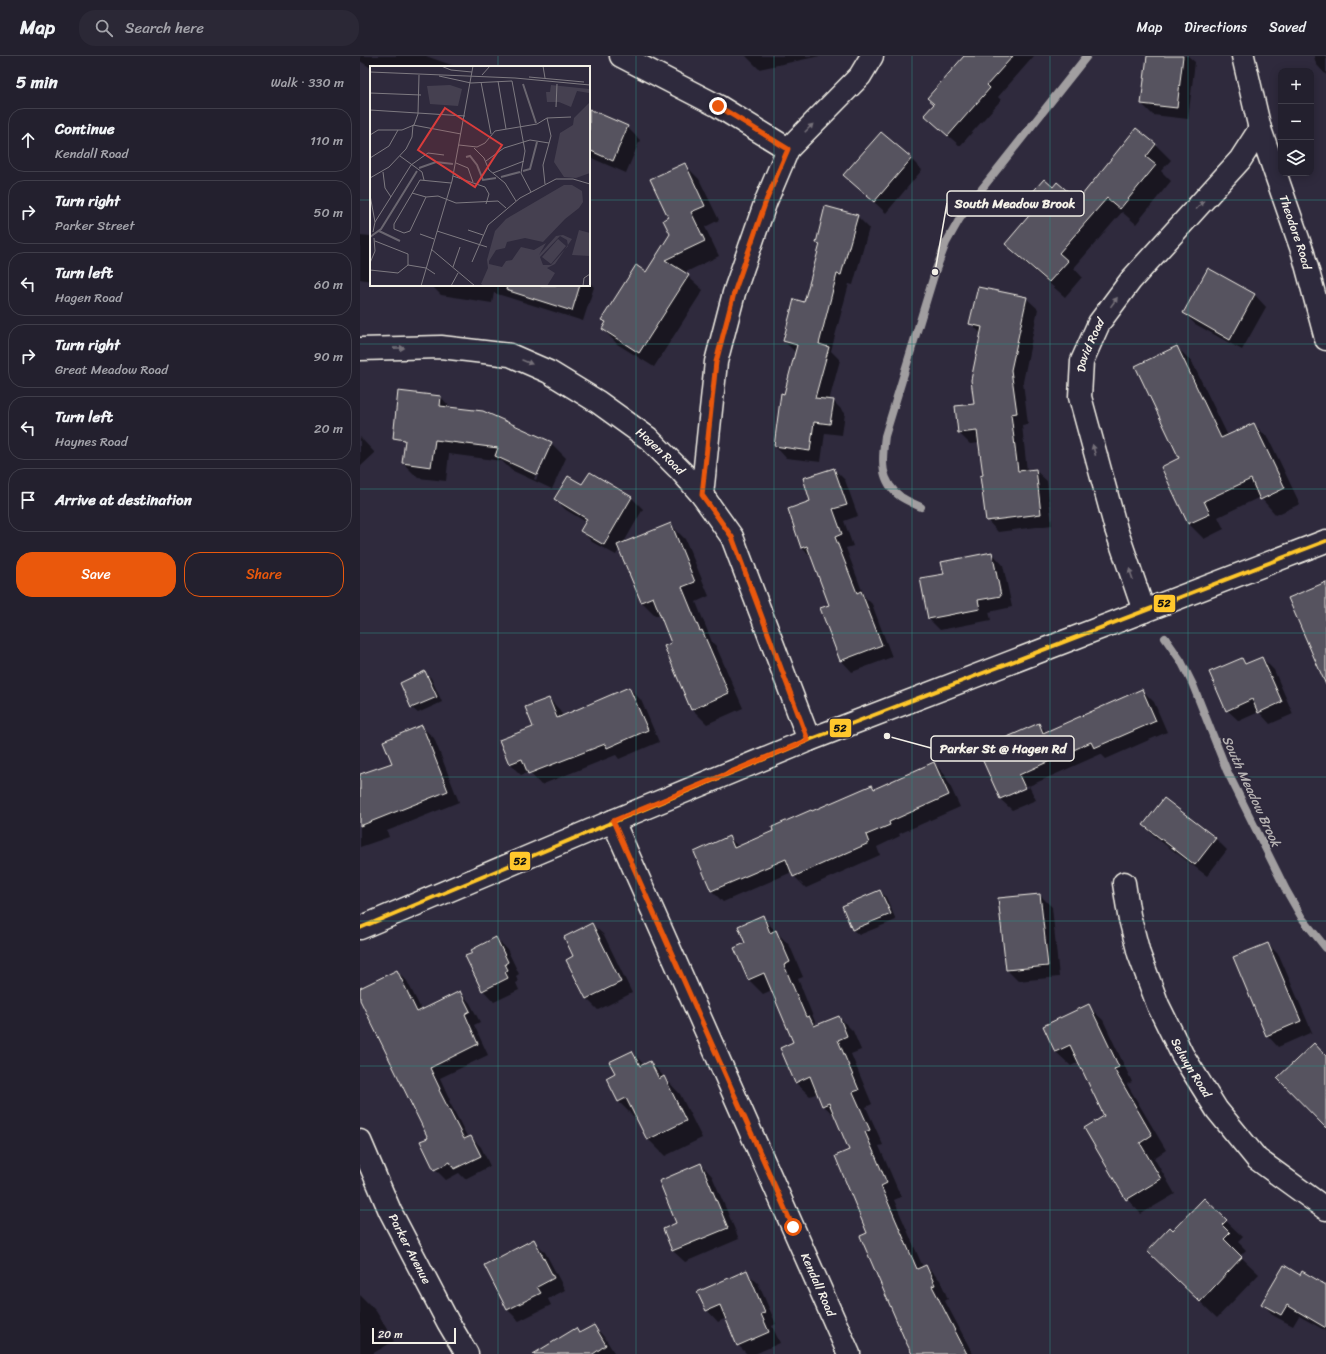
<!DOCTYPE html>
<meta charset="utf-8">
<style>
:root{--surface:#23202e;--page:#2b2836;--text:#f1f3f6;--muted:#a3a3aa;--line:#403e4a;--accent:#ea580c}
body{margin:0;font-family:Sriracha,sans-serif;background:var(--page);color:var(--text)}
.controls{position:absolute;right:12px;top:12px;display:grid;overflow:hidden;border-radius:8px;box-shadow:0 2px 10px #0003}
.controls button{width:36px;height:36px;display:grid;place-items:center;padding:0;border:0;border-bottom:1px solid var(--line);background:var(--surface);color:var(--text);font:20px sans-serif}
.scale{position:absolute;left:12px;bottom:10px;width:84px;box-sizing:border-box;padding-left:4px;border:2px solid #f4f1e8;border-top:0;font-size:11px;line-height:14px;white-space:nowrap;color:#f4f1e8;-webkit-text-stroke:3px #2f2a3d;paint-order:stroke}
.stop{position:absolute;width:12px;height:12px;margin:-9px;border:3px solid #ea580c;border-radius:50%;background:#fff}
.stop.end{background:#ea580c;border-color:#fff;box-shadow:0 1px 4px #0008}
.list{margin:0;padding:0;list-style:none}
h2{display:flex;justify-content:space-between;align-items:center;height:52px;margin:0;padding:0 16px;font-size:17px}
h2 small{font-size:13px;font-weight:400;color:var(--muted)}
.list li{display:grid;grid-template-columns:26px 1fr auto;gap:12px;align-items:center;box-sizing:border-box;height:64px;margin:0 8px 8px;padding:0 8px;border:1px solid var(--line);border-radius:16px}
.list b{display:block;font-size:15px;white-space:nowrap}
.list p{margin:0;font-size:13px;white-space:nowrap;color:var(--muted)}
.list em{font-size:13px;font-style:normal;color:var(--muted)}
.actions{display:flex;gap:8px;padding:12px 16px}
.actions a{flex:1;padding:9px 0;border:1px solid var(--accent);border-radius:16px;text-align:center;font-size:14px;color:var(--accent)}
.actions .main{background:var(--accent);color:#fff}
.icon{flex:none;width:22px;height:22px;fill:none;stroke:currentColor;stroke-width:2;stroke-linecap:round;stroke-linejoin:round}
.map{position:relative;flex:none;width:966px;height:1298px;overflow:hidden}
header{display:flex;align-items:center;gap:24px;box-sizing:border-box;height:56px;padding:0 20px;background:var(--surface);border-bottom:1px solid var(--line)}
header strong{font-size:19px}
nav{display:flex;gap:22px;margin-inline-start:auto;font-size:14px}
.search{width:280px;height:36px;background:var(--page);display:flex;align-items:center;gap:10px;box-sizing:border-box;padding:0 14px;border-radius:16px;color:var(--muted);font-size:15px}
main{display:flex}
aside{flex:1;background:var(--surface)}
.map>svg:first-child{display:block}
.shadow{fill:#0007;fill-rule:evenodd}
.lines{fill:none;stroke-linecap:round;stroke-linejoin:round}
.stream{stroke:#a19ea0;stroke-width:8}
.building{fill:#56525f;stroke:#f4f1e8}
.minor-casing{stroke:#f4f1e8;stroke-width:25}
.secondary-casing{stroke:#f4f1e8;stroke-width:25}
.minor{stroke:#2f2a3d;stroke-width:22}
.secondary{stroke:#2f2a3d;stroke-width:22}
.bus-1-casing{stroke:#2f2a3d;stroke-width:7}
.bus-1{stroke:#ffc72c;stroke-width:4}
.oneway{fill:#747079}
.route{stroke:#ea580c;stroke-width:5}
.grid{fill:none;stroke:#318880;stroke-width:1;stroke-opacity:0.55}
.labels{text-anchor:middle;stroke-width:3.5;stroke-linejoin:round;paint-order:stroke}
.street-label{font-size:12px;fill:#f4f1e8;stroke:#2f2a3d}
.water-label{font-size:13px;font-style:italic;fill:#b6b2b2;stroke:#2f2a3d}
.inset-river{fill:none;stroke:#6a6670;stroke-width:2}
.inset-road{fill:none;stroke:#7e7a81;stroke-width:1}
.view{fill:#d93c3b;fill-opacity:0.15;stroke:#d93c3b;stroke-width:2}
.inset-edge{fill:none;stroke:#f4f1e8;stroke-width:2}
.leader{fill:none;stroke:#f4f1e8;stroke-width:1.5}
.callout-dot{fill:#f4f1e8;stroke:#2f2a3d;stroke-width:1.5}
.callout{fill:#2f2a3d;stroke:#f4f1e8;stroke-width:1.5}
.callout-label{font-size:13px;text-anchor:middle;font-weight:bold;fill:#f4f1e8}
.line-badge{stroke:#2f2a3d;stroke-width:1.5}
.pale-badge-label{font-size:11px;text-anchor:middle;font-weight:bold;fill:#111}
</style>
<header>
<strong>Map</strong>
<div class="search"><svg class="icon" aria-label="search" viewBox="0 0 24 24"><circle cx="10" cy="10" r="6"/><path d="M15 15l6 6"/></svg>Search here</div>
<nav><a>Map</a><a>Directions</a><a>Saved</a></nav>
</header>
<main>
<aside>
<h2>5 min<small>Walk · 330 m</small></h2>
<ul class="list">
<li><svg class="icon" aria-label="ahead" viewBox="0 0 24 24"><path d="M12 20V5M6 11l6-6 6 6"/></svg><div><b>Continue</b><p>Kendall Road</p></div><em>110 m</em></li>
<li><svg class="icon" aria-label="right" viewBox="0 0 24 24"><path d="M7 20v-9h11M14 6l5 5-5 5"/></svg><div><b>Turn right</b><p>Parker Street</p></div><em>50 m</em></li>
<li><svg class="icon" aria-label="left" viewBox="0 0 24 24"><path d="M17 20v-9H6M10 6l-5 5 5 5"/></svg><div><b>Turn left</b><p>Hagen Road</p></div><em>60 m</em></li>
<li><svg class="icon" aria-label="right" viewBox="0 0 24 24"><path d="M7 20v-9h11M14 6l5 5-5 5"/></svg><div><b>Turn right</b><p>Great Meadow Road</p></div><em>90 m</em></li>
<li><svg class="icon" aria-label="left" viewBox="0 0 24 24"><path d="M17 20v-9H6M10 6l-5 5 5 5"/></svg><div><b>Turn left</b><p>Haynes Road</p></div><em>20 m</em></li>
<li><svg class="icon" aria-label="arrive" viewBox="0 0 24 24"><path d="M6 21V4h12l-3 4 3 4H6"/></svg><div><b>Arrive at destination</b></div></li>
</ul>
<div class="actions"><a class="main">Save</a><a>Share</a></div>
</aside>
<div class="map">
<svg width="966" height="1298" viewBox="0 0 966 1298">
<rect width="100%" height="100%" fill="#2f2a3d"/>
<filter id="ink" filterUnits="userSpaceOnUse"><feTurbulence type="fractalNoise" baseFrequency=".025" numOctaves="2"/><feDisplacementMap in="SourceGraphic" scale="8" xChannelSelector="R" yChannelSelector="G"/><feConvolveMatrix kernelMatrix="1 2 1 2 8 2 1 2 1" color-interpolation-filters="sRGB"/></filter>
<g filter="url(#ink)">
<!-- shadow -->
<path class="shadow" d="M0 0H66L97 11H11V12L0 5Z
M386 0H460L399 13Z
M606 0H674L638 41 641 44 600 90 577 70 575 49 568 42Z
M788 0H828L835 6 828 63 793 59 782 48Z
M954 0H966V19L956 8Z
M229 54 267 71 280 84 266 117 229 101Z
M776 73 796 89 811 104 801 115 811 125 776 168 762 156 714 212 722 221 705 241 661 203 646 188 680 149 671 140 693 132 718 145Z
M551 103 562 114 526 157 485 119Z
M324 108 339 123 359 164 345 171 359 200 324 217 343 234 294 311 257 288 243 273 246 268 242 264 287 217 311 178 309 162Z
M497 160 509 172 493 229 489 228 471 295 480 304 469 345H473L485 357 482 379 465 377 461 406 426 402 415 390 424 339 436 297 424 285 444 247 460 190 457 186Z
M0 179 11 180V225L0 223Z
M848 213 895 239 906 251 882 294 835 268 824 257Z
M229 226 234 231 223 265 134 237 132 247 81 239 71 229H229Z
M666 242 678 253 663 326 668 368 662 369 667 415 675 414 687 425 692 469 638 476 627 464 624 420 620 387 610 388 599 377 615 349 622 279 611 267Z
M817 291 832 306 868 380 894 368 909 383 940 448 916 459 900 441 858 461 864 473 844 483 829 468 802 411 820 403Z
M81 341 91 352 191 387 206 402 192 433 151 414 142 405 89 398 86 425 58 422 43 407ZM188 392H190L176 424 174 423Z
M0 381 15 397 0 411Z
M474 413 485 424 498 460 484 465 493 490 486 492 504 540 512 548 532 601 492 616 481 604 470 550 452 502 442 492 429 453 452 446Z
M230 417 272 442 283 453 263 488 310 468 325 483 349 540 336 546 352 586 356 590 383 652 347 668 332 653 312 588 301 559 296 560 282 546 260 492 256 499 232 486 221 474 226 466 206 454 195 443 222 430Z
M632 497 643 509 652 551 629 556 631 564 580 574 569 563 585 519Z
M902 602 914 614 933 658 910 668 899 656 879 665 867 654 882 603 887 608Z
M65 617 71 622 82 646 58 657 52 652 41 627Z
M269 632 281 644 299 686 259 703 256 699 181 729 169 716 161 719 150 708 140 685 174 672 189 643 200 654 203 661Z
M782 634 794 646 807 676 746 703 741 698 669 730 676 744 652 754 640 743 679 668 686 676ZM669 729 670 731 644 742V740Z
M62 671 74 682 99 746 27 775 29 781 0 791V719L33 708Z
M574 707 585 719 600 751 539 778 540 780 517 791 520 799 446 832 434 820 432 816 363 846 352 835 335 797 369 782 379 791 512 730 515 733Z
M804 744 856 783 867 794 847 820 795 781 784 769Z
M520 835 526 841 536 864 499 879 493 874 483 851Z
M680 839 692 851 699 921 658 925 647 914 640 843Z
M402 861 430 890 443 921 438 923 456 968 458 970 479 961 493 975 501 994 491 998 512 1048 506 1051 523 1089 519 1090 541 1141 534 1144 563 1211 566 1210 580 1224 588 1243 585 1245 613 1298H554L509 1177 490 1094 478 1063 463 1049 458 1037 450 1040 435 1026 434 987 412 934 403 938 389 924 387 888Z
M232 868 244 879 272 937 238 954 227 943 215 901Z
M136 882 147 893 159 918 156 920 158 926 156 927 159 934 134 946 123 934Z
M908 888 919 899 952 976 918 991 907 979Z
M37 915 47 925 62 955 100 936 110 947 120 966 114 969 128 999 80 1022 90 1044 89 1045 108 1082 111 1081 121 1091 130 1110 105 1123 99 1117 86 1124 75 1113 69 1082 0 942V933Z
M728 950 743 964 772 1026 767 1028 806 1094 794 1102 815 1138 781 1158 767 1143 746 1060 719 1006 711 1010 696 996 684 971Z
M272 996 284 1009 290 1006 320 1038 342 1082 305 1100 288 1083 277 1062 276 1063 259 1046 247 1022 256 1018Z
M341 1108 352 1120 379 1183 325 1206 313 1195 304 1173 318 1167Z
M866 1165 883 1181 878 1186 886 1194 880 1200 899 1218 857 1262 805 1212 813 1176Z
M173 1184 185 1196 205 1234 188 1243 191 1249 159 1265 148 1254 125 1210Z
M386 1216 398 1227 416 1268 412 1270 420 1287 395 1298H387L378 1289 366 1262 358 1266 347 1254Z
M941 1220 966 1230V1275L939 1260 933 1270 914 1260 903 1248Z
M0 1239 16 1255 34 1285 12 1298H0Z
M234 1270 245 1282 255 1298H188L216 1273 220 1278Z"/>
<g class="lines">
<!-- stream -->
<path class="stream" d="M561 451C555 448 547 445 541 441 519 425 522 404 525 380L575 216 586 187 599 164 613 144 727 0
M805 582 821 605 833 629 867 715 926 834 942 862 966 892"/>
</g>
<!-- building -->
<path class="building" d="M604 0H653L627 29 630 32 588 80 564 59 574 48 567 42Z
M787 0H823L817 52 781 48Z
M229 53 268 70 253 105 229 94Z
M776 72 796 88 786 101 796 109 760 153 747 142 699 197 708 205 689 226 645 188 679 148 669 140 684 123 693 131 697 126 718 144Z
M521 76 552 102 514 146 483 119Z
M325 107 345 150 331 156 345 185 305 204 329 219 279 297 242 273 246 266 241 264 276 209 286 216 310 178 303 164 308 161 290 123Z
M465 150 498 159 481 219 477 218 459 288 469 291 455 342 474 344 470 368 454 366 450 395 414 390 421 337 424 338 437 289 423 285 434 243 444 246 460 188 456 187Z
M848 212 895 238 870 284 823 257Z
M147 229H220L212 255 146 234Z
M618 231 667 241 651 314 657 357 651 358 658 415 676 413 681 458 626 465 620 420 623 419 617 375 598 377 595 350 614 348 611 324 622 271 609 268Z
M817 290 861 382 894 367 925 432 900 444 891 423 844 445 850 458 828 468 801 411 819 402 775 310Z
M38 335 81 340 80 350 123 355 192 386 177 419 135 400 138 392 75 384 71 411 42 407 45 384 33 382Z
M474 412 487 449 473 453 482 478 475 481 497 537 501 535 522 589 480 605 460 552 469 549 447 490 441 492 428 453 450 445 443 422Z
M230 416 272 441 244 489 220 475 227 463 194 443 208 420 222 428Z
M311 467 335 526 322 531 340 575 342 574 369 637 331 654 304 590 311 587 293 541 281 546 257 489Z
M632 496 641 540 618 544 620 553 568 563 560 522 584 518 581 506Z
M966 526V629L928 542Z
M902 601 922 646 898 657 892 643 866 655 849 616 882 602 885 608Z
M65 615 77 641 51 652 40 627Z
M269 631 288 674 247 692 245 688 168 718 162 703 149 708 139 684 173 671 165 651 189 642 197 662Z
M782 633 796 665 734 692 731 686 659 719 665 732 640 743 618 694 679 667 683 677Z
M62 669 88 735 0 770V718L32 707 23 685Z
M574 706 589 739 529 766 530 769 506 779 509 787 433 821 426 803 351 835 334 796 369 780 374 792 413 775 412 771 451 754 452 755 512 729 514 733Z
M804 742 856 782 835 809 783 769Z
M520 834 531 858 492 874 482 850Z
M680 838 688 910 646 914 638 842Z
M403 859 410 877 416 874 430 906 424 909 446 961 449 960 454 970 479 960 487 980 478 984 499 1034 493 1036 510 1074 505 1076 527 1127 521 1130 557 1213 566 1209 575 1229 572 1230 607 1298H552L544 1282 500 1180 507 1177 475 1100 489 1094 469 1047 462 1050 450 1020 435 1027 420 992 433 986 404 917 388 924 374 892 385 887 378 870Z
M232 867 261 926 226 943 206 904 213 900 204 881Z
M136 881 148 906 145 908 148 914 145 916 148 922 122 935 105 900 113 897 111 894Z
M908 887 941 965 906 980 873 901Z
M37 914 57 956 100 935 110 955 105 958 118 988 70 1012 80 1033 79 1034 104 1083 111 1080 121 1100 94 1113 90 1106 74 1114 60 1085 68 1082 0 944V932Z
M729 948 759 1011 754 1013 792 1079 780 1087 801 1123 766 1144 724 1072 744 1060 710 989 695 996 683 970Z
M954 987 966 1000V1072L917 1022Z
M272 995 280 1010 290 1005 299 1023 304 1020 326 1065 287 1084 266 1042 258 1046 246 1022 255 1017 249 1006Z
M341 1107 368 1172 312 1195 303 1173 316 1167 299 1125Z
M844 1142 867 1164 862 1169 870 1177 864 1183 882 1201 840 1246 787 1195 810 1171 813 1174Z
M174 1183 194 1222 177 1231 181 1237 147 1254 124 1209Z
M924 1209 940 1219 942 1215 966 1229V1272L927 1249 921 1259 901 1248Z
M387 1214 405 1257 401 1258 409 1276 377 1290 360 1249 346 1255 337 1236Z
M234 1269 246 1289 233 1298H173L216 1272 219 1277Z"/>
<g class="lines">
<defs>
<g id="minor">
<path d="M261 0 358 50 428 93"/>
<path id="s1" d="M883 0 900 73 943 197 966 283"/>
<path id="s2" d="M0 293 81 291 150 299 189 316 238 346 288 382 321 415 342 439 372 481 449 684"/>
<path d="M342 439 356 306 374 237 406 145 428 93 500 20 512 0"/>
<path id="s3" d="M784 555 756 473 720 341 722 305 739 267 771 224 880 104 900 73"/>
<path id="s4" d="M253 765 489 1298"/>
<path id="s5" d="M764 827 769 859 779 898 798 949 822 998 857 1054 897 1103 966 1153"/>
<path id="s6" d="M0 1085 30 1155 88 1266 107 1298"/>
</g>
<path id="secondary" d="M0 872 253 765 449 684 966 485"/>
</defs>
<!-- minor casing -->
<use href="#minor" class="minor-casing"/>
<!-- secondary casing -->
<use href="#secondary" class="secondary-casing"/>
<!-- minor -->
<use href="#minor" class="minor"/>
<!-- secondary -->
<use href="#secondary" class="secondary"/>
<defs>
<path id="bus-1" d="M0 872 449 684 966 485"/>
</defs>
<!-- bus-1 casing -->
<use href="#bus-1" class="bus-1-casing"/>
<!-- bus-1 -->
<use href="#bus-1" class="bus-1"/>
</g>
<!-- one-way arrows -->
<defs><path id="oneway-solid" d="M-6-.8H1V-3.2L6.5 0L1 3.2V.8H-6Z"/></defs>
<g class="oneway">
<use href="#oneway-solid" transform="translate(449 72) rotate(-45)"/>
<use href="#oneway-solid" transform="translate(840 149) rotate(-48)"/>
<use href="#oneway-solid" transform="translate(754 246) rotate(-54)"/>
<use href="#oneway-solid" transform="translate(39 292) rotate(-1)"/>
<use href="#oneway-solid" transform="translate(167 306) rotate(23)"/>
<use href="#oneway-solid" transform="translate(734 394) rotate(-105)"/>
<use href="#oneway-solid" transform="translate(771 518) rotate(-109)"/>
</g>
</g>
<g class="lines" filter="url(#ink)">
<!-- route -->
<path class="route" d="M358 50 428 93 406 145 374 237 356 306 342 439 372 481 448 684 253 765 433 1171"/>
</g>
<!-- grid -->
<path class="grid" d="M138 0V11M276 0V1298M414 0V1298M552 0V1298M690 0V1298M828 0V1298M0 144H11M229 144H966M138 229V1298M0 288H966M0 433H966M0 577H966M0 721H966M0 865H966M0 1010H966M0 1154H966"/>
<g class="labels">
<!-- street labels -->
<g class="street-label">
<text dy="4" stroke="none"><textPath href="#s1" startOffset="184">Theodore Road</textPath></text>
<text dy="4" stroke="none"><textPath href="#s3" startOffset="277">David Road</textPath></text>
<text dy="4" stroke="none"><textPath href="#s2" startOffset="330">Hagen Road</textPath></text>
<text dy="4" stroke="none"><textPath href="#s5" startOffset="198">Selwyn Road</textPath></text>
<text dy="4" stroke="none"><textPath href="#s6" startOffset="119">Parker Avenue</textPath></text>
<text dy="4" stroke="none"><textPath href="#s4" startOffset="507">Kendall Road</textPath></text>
</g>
<!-- water labels -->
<g class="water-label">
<text transform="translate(892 735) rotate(65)" y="5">South Meadow Brook</text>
</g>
</g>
<!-- overview -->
<g transform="translate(10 10)">
<rect width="220" height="220" fill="#2f2a3d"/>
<path d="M80 19 92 23 88 40 60 38 57 20ZM181 19 219 23V27L207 25 201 41 189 36H177L176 26H180ZM220 36V107L206 112 194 111 184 96 190 67 203 59 204 52ZM194 119H202L212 125 213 136 209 142 195 153 173 176 155 172 137 176 135 182 126 184 119 195V198L132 201 136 195 142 194 151 181 164 184 176 177 169 189 186 170 193 169 202 173 185 198 177 202 185 207 177 220H114L111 218 118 202 117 194 125 165 136 153ZM190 170 197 174 198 180 181 199H173L170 191ZM209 164 220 167V190L202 189ZM188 173 196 180 181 198 172 191Z" fill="#454050" fill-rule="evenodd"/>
<path class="inset-river" d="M153 18 166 57M96 91 100 90 107 99 113 114 126 112M49 102 66 96 83 98M153 105 160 103 167 76M131 111 150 106M9 165 30 175M0 171 11 163 47 105"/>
<path class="inset-road" d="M71 0 81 4 102 6M173 0 175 12M0 6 145 12 220 19M112 9 120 0M69 10 101 17M159 11 214 16M128 15 136 63M142 15 155 85 151 107 161 126M111 16 121 68M101 17 142 15M0 27 51 29M186 41 187 18M0 44 95 50M0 69 8 64H32L44 59 48 48 49 9M89 79 107 81 115 77 125 65 167 58 177 52 201 51M104 82 114 92 119 104 135 117 146 135M30 90 52 106 54 114M0 92 19 80 28 64M116 95 134 82 160 74 179 77M86 97 98 102 103 116M13 106 15 122 21 131M123 107 154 95M83 110 115 121 119 128 116 138M0 112 19 101 36 83 42 71 43 59 91 68M175 118 173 99 181 70 177 52M42 127 56 131 68 130 86 137 128 135 136 142M0 129 5 156M56 131 40 165 34 167 24 163V158L50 114 81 117M98 164 113 169M67 165 117 181M3 166 5 156 41 99 58 87 74 89M50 168 64 173M5 175 38 188V199M61 183 105 220M102 196 118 159 150 132 186 113H203L220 118M0 197 5 185 4 172M83 201 90 181M0 204 28 207 38 199 56 202 65 208M51 220 82 115 103 0M81 220 88 207M213 220 214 212 220 208"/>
<path class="view" d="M75 42 132 79 105 121 48 84Z"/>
<rect width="220" height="220" class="inset-edge"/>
</g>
<!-- callouts -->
<path class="leader" d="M575 216L587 147M527 680L571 692"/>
<g class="callout-dot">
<circle cx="575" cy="216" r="4"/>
<circle cx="527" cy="680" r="4"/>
</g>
<g class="callout">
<rect x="587" y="135" width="137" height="25" rx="4"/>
<rect x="571" y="680" width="143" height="25" rx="4"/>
</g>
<g class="callout-label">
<text x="655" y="152">South Meadow Brook</text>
<text x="643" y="697">Parker St @ Hagen Rd</text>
</g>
<g class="line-badge">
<rect x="793" y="538" width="23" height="19" rx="4" fill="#ffc72c"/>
<rect x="469" y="662" width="23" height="20" rx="4" fill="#ffc72c"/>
<rect x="149" y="795" width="22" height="20" rx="4" fill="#ffc72c"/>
</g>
<g class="pale-badge-label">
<text x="804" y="551">52</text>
<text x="480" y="676">52</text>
<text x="160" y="809">52</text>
</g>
</svg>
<div class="controls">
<button>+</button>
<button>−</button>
<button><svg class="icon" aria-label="layers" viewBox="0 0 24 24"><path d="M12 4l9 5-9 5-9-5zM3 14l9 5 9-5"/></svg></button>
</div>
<div class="scale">20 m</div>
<div class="stop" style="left:433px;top:1171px"></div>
<div class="stop end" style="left:358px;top:50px"></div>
</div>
</main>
